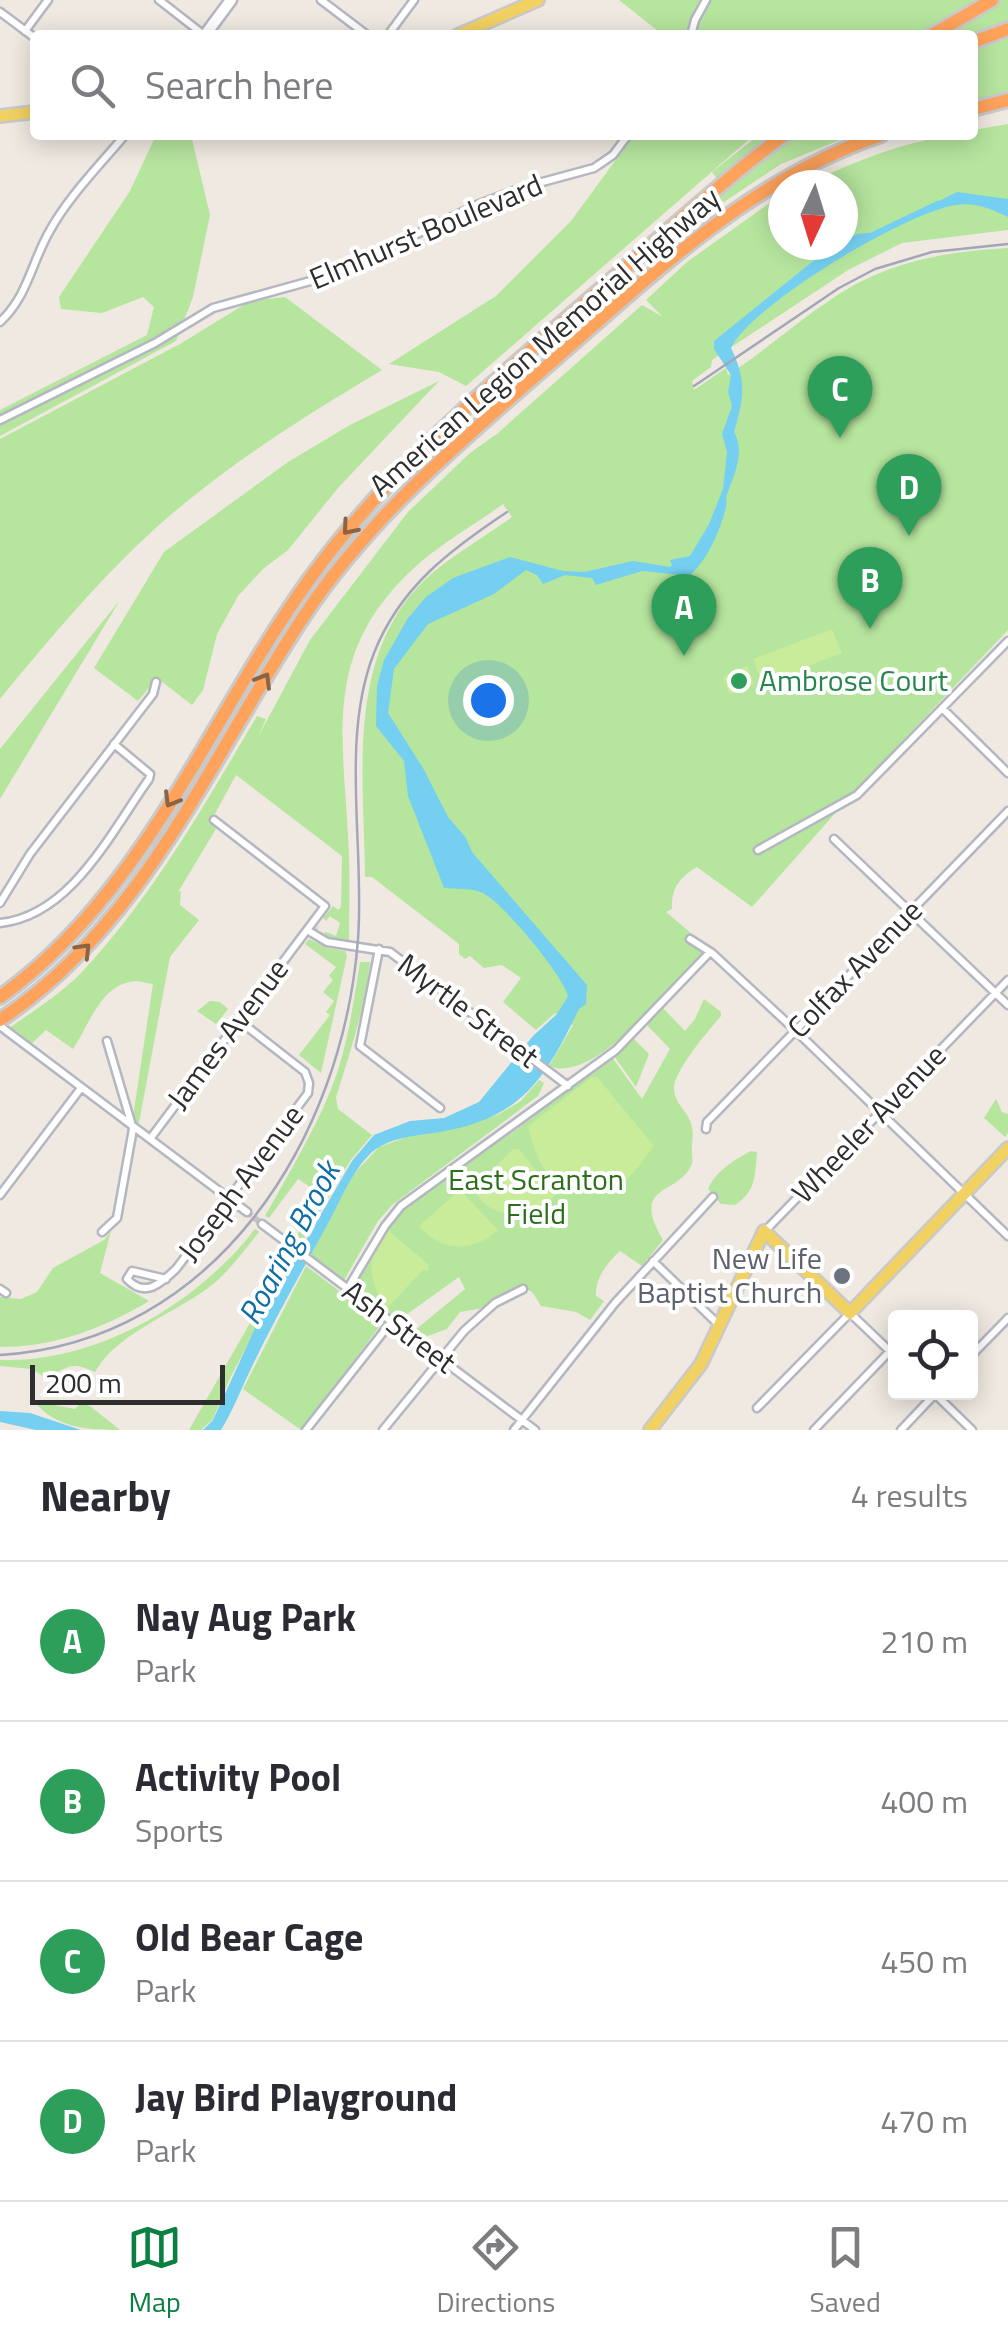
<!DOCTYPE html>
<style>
:root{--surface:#fff;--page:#f2f2f3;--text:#2b2b33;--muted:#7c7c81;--line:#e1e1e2;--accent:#0b8043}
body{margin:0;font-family:"Titillium Web",sans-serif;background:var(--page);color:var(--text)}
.controls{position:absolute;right:30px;bottom:30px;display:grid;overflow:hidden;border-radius:10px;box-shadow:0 5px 25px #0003}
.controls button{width:90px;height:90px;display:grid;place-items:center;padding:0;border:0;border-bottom:2px solid var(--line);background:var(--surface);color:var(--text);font:50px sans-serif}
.compass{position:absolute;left:768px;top:170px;width:90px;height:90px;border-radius:50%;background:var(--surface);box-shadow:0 5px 25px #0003;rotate:184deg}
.scale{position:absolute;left:30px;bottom:25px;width:195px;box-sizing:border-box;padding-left:10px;border:5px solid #2e2e2e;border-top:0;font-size:28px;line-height:35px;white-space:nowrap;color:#2e2e2e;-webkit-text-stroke:8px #fff;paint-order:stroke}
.you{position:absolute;left:488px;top:700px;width:35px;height:35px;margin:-25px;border:8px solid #fff;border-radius:50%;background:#1a73e8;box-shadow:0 0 0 15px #1a73e833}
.badge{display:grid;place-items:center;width:65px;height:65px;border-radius:50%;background:var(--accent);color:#fff;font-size:32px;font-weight:700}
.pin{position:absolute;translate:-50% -82px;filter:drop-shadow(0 2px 5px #0008)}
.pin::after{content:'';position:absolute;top:52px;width:35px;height:30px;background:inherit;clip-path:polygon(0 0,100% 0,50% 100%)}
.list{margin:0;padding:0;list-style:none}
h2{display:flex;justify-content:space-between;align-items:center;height:130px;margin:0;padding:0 40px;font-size:42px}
h2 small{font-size:32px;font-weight:400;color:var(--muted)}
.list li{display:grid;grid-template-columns:65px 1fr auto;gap:30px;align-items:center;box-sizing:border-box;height:160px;padding:0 40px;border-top:2px solid var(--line)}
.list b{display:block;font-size:38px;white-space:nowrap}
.list p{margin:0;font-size:32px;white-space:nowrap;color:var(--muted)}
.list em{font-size:32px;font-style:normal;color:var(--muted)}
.icon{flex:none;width:55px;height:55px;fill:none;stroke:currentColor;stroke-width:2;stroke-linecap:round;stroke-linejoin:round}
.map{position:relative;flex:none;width:1008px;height:1430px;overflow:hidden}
.search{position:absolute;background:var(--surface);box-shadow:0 5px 25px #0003;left:30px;right:30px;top:30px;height:110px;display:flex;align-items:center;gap:25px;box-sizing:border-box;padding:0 35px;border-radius:10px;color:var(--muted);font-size:38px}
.sheet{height:770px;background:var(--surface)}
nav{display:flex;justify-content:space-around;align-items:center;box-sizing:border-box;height:140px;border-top:2px solid var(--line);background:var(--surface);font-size:28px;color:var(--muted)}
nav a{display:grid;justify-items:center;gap:5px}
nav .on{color:var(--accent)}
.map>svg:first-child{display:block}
.green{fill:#b6e59e}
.pitch{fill:#c9ec9a}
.water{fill:#75cff0}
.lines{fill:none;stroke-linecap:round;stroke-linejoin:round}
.stream{stroke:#75cff0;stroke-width:2.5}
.street-tunnel{stroke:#c8c4bd;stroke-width:6;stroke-dasharray:6 3;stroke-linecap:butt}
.street-casing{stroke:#b4b7c1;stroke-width:11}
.secondary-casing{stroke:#b4b7c1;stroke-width:15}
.primary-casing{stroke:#c9c9c9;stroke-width:16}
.highway-casing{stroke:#c9c9c9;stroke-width:18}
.street{stroke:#fff;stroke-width:6}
.secondary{stroke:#fff;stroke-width:10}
.primary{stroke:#f2d163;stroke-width:11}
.highway{stroke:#ffa35c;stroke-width:12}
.rail{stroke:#a3a6b8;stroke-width:2.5}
.oneway{stroke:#8c6343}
.leisure-dot{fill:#2e9e5b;stroke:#fff;stroke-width:4}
.worship-dot{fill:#6b7280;stroke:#fff;stroke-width:4}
.labels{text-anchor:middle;stroke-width:8;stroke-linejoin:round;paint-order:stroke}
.street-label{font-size:30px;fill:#2e2e2e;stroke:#fff}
.leisure-label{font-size:30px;fill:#27864d;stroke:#fff;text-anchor:start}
.park-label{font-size:30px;fill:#2c6e1b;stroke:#fff}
.worship-label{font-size:30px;fill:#5b616d;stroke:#fff;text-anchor:end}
.water-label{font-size:32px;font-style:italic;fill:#0d6fa3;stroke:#fff}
</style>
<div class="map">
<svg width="1008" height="1430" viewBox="0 0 1008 1430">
<rect width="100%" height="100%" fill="#efe9e1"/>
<!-- green -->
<path class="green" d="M619 0H981L915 35H663Z
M989 0H1008V98L973 100V35H923Z
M1008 124V230L902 243 848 270 712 360 711 367 692 381 694 390 726 368 728 375C766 350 800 319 839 294 890 261 949 251 1008 248V630L854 792 752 907 697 867C680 877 671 888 672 909L666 912 692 934 702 954C672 985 595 1085 549 1066L573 1025 555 1013 536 1030 503 1002 521 978 502 965 484 968 470 956 465 959 459 954V944L372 877H365C364 774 345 650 431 574 456 553 486 536 512 517L503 504C477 523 447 540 422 561 317 651 345 738 349 857 350 885 349 913 349 941 336 941 326 938 314 932L319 925 317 931 321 935 326 932 336 936 340 923 330 916 326 921 323 918 333 906 338 910 341 907 342 856 236 775 211 821 216 829 178 892 181 891 180 905 199 920 170 957 138 1128 133 1123V1117L153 984C142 983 141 980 130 982 100 987 88 1027 73 1049L46 1030 31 1044 8 1029C33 1011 61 994 82 972 153 896 205 804 257 716L266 719 257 739 310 640 408 512 470 453 498 433 642 305 663 317 646 300 687 262 771 202 783 196V245H843V185H805C856 161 916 135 973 135V130Z
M156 135H191L210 215 193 297 176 341 0 436V410L147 335 154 307 143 297 102 313 61 309 59 297 130 191Z
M634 135H754L466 386 439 372 389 364 496 296 571 221Z
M759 135H852L781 164 724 202 716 197 725 190 712 172Z
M285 297 382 370C307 415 233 461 167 518 106 571 51 637 0 699V439L180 344 250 301Z
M439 381 338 488 288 550 263 569 238 596 217 634 203 690 192 705 157 678 138 701 94 668 164 552 288 462 350 425Z
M120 600 0 799V749Z
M309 939 327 948 345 951 347 956 321 1073 299 1055 330 1015 326 1012 334 1001 323 992 333 980 329 976 336 967 305 944Z
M360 962H370C365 1009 350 1052 336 1097L338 1109 372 1135 350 1161 299 1247 294 1242 318 1192 298 1179 269 1218 265 1216C288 1175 312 1135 330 1092 347 1051 353 1006 360 962Z
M704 999 721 1012V1016C708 1031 675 1070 674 1087 674 1111 697 1110 692 1144 691 1151 694 1160 691 1166 676 1196 630 1184 663 1240L642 1266 620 1251C607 1263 595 1278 596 1296L604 1301 590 1320 576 1312 541 1306 533 1293 524 1287 489 1307 460 1312 447 1329 422 1338 414 1331 465 1289 459 1277 396 1322 354 1291V1284L383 1231 408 1202 513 1132 612 1057 642 1099 670 1049 646 1024 662 1007 685 1031 695 1019Z
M210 1001 220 1002 228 1009 216 1024 197 1011Z
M634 1039 649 1054 636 1087 614 1056Z
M539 1080 544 1083 538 1096 392 1205 378 1221 344 1280 311 1255 352 1176 379 1147 409 1136 460 1127 499 1114 521 1101Z
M996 1099 1002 1112 1008 1114V1133L1005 1137 984 1118Z
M751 1151 757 1152C755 1176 756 1191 735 1205L721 1204 708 1189C716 1171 734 1160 751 1151Z
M255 1229 259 1232C246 1248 233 1266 218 1280 180 1313 120 1329 95 1372 68 1359 67 1370 45 1377L31 1369 0 1366V1360C97 1363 197 1304 255 1229Z
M111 1231 100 1273 149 1301C102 1329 55 1347 0 1347V1297L21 1299 37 1292 53 1268 104 1240Z
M290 1253 295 1257 230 1378 213 1419 201 1430H189Z
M306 1266 382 1323 301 1430 243 1389Z
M34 1401 75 1409 81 1403 90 1406 120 1430C88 1430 55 1428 34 1401Z"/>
<!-- pitch -->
<path class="pitch" d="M832 629 842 653 803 668 805 676 765 691 753 659Z
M747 666 754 684 730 694 723 677Z
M597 1077 654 1146C646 1156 639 1168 629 1177 622 1185 611 1188 601 1190 554 1198 537 1166 528 1126L591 1078Z
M513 1149H519L556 1195C530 1218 493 1224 473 1189Z
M458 1186 463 1187 462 1192 498 1230C472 1253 442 1252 419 1226L457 1192Z
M388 1230 428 1264 429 1270H423L388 1307C367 1284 365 1254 388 1230Z"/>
<!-- water -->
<path class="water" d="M957 192 1008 199V217C991 209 975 202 956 205 907 212 752 304 731 348 747 381 744 398 734 432 745 451 735 473 728 492 725 497 727 502 726 507 721 529 706 563 689 576L642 571 596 585 592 578 565 575 543 584 537 575 526 570 494 594 428 624 394 669 388 713 423 768 448 817 466 838 472 852 587 985 586 1004 579 1009C545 1079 522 1118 440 1132 415 1136 387 1137 369 1155 349 1176 340 1202 326 1227 300 1275 271 1325 248 1375 239 1394 232 1412 221 1430H203L213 1420 257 1324 352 1161 374 1135 410 1121 444 1118 479 1102 533 1036 557 1014 568 996C563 975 503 903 483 893 473 888 455 889 444 888L408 796 404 761 376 726 377 686 384 660 408 618 426 597 453 578 510 557 563 571 584 572 633 561 670 567 672 565 670 560 690 556 709 524 723 489 727 452 722 434 732 406 728 392 731 375 714 349V341L827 250 843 245V242L857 234 877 232Z
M0 1411 30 1413 81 1430H36L0 1422Z"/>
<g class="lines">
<!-- stream -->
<path class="stream" d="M873 233 938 202"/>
<!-- street-tunnel -->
<path class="street-tunnel" d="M247 1212 262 1224"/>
<defs>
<path id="street" d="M159 0 204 35
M321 0 367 35
M0 12 35 38
M25 31 48 0
M388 35 414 0
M691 35 695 20 706 0
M0 322C27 297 31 265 48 234 67 198 99 166 125 135
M0 420 155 343 213 308 332 275 477 205 524 187 594 168 613 155 628 135
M942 708 1008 773
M834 839 1008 1005
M758 850 857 795 1008 641
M0 903 30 854 153 694 156 682
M0 923C71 916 111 832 149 779L150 774 114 744
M307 930 327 942 390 952 568 1086
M690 939 712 953 796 1031 1008 1236
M379 949 360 1046 440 1108
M0 1026 247 1212
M706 1129 707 1122 1008 811
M150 1139 325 906 214 820
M0 1195 81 1088
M262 1224 535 1430
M766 1230 1008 980
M102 1232 117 1218 133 1129 107 1041
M653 1261 719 1325
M166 1279 132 1271 127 1279C145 1298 160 1284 176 1269L308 1093 309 1083 305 1072 237 1019
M348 1288 385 1226 401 1206 616 1050 710 952
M0 1289 6 1293
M970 1357 1008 1318
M933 1392 972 1430
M757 1408 850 1313 896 1357
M306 1430 392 1321
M383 1430 464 1331 495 1303 523 1289
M514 1430 615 1303 713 1197
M814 1430 890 1351
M901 1430 936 1393"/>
<path id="secondary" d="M205 35 231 0"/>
<path id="primary" d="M458 35 538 0
M0 116 35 112
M650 1430 701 1364 764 1231 850 1313 1008 1148"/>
<path id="highway" d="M932 35 992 0
M973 42 1008 29
M973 109 1008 100
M0 997C151 889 214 704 323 561 400 460 497 379 593 296 656 242 717 185 784 135
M0 1020C145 923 209 760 302 619 369 517 462 440 554 360 655 272 751 179 881 135"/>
</defs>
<!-- street casing -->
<use href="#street" class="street-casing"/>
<!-- secondary casing -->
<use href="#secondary" class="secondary-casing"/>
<!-- primary casing -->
<use href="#primary" class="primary-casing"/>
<!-- highway casing -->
<use href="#highway" class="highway-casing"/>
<!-- street -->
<use href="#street" class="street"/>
<!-- secondary -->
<use href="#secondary" class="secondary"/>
<!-- primary -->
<use href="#primary" class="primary"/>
<!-- highway -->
<use href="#highway" class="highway"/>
<!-- rail -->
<path class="rail" d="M694 386 839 288 875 269 932 252 1008 244
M0 1355C215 1342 343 1139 358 939 365 848 340 739 374 653 400 587 450 550 507 512"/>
</g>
<!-- one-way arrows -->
<defs><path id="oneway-chevron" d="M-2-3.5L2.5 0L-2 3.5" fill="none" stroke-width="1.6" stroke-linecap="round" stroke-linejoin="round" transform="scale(2.5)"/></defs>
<g class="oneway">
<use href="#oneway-chevron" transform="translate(349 528) rotate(130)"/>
<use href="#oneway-chevron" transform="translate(264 680) rotate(-59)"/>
<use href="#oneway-chevron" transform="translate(171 800) rotate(121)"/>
<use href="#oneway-chevron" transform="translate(84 950) rotate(-46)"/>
</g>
<!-- markers -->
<circle class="leisure-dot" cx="739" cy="681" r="10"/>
<circle class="worship-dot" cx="842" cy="1276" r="10"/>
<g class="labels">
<!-- street labels -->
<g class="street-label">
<text transform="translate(426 232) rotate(-23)" y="10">Elmhurst Boulevard</text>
<text transform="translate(545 342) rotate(-41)" y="10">American Legion Memorial Highway</text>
<text transform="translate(855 969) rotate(-46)" y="10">Colfax Avenue</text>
<text transform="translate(468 1011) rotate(37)" y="10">Myrtle Street</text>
<text transform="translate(228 1034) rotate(-53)" y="10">James Avenue</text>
<text transform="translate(869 1124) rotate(-46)" y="10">Wheeler Avenue</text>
<text transform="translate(241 1183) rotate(-53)" y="10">Joseph Avenue</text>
<text transform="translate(399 1327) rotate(37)" y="10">Ash Street</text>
</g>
<!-- leisure labels -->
<g class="leisure-label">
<text x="759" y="691">Ambrose Court</text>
</g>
<!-- park labels -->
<g class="park-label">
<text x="536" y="1190">East Scranton<tspan x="536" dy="34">Field</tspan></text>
</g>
<!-- worship labels -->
<g class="worship-label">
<text x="822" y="1269">New Life<tspan x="822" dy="34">Baptist Church</tspan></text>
</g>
<!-- water labels -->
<g class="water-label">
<text transform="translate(289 1243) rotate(-62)" y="11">Roaring Brook</text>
</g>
</g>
</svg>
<div class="controls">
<button><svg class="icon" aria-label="locate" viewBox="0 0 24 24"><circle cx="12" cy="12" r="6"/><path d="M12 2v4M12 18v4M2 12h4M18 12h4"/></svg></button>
</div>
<svg class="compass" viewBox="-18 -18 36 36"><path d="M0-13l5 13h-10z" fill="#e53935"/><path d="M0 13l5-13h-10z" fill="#7c7c81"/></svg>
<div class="scale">200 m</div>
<div class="you"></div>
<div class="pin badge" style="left:684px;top:656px;background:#2e9e5b">A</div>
<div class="pin badge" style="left:870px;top:629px;background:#2e9e5b">B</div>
<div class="pin badge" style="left:840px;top:438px;background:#2e9e5b">C</div>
<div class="pin badge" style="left:909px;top:536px;background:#2e9e5b">D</div>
<div class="search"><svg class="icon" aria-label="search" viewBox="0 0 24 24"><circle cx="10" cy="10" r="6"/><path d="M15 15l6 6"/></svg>Search here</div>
</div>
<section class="sheet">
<h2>Nearby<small>4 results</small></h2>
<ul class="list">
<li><span class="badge" style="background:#2e9e5b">A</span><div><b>Nay Aug Park</b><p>Park</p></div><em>210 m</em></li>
<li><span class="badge" style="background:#2e9e5b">B</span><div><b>Activity Pool</b><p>Sports</p></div><em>400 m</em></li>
<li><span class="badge" style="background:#2e9e5b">C</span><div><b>Old Bear Cage</b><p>Park</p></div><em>450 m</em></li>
<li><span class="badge" style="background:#2e9e5b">D</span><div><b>Jay Bird Playground</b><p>Park</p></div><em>470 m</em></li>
</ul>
</section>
<nav>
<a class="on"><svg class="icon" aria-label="map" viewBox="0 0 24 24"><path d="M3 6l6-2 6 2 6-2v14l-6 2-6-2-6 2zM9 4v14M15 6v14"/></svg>Map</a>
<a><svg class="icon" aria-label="directions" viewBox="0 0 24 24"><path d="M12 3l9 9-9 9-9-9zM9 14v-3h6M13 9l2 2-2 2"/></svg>Directions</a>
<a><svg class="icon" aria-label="saved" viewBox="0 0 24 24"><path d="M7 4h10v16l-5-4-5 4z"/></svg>Saved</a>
</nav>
